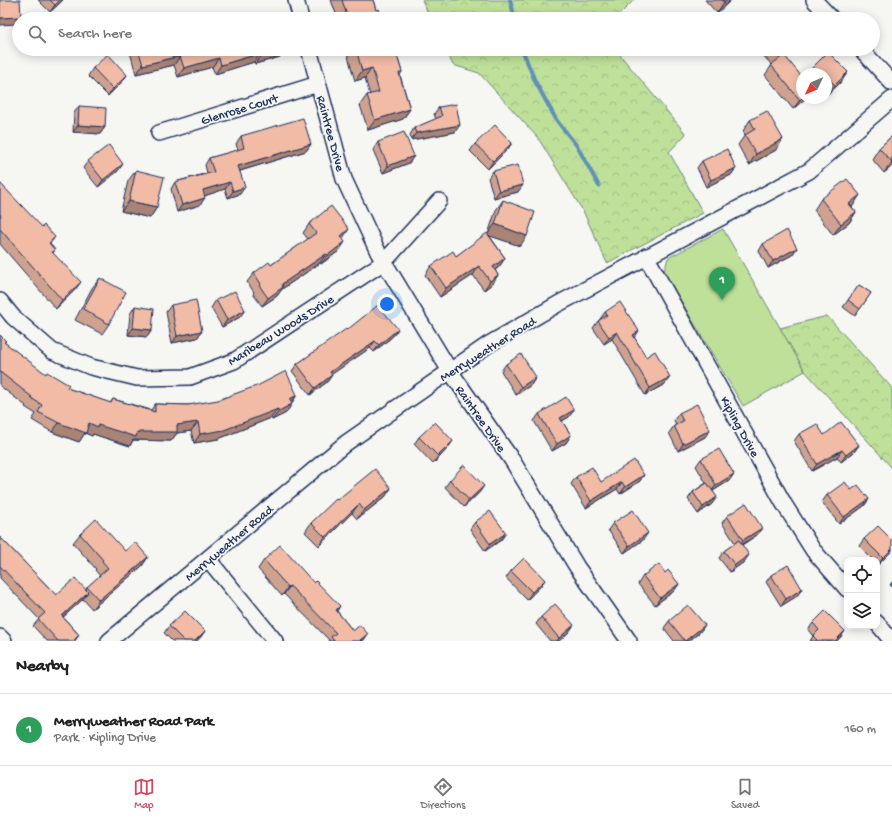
<!DOCTYPE html>
<meta charset="utf-8">
<style>
:root{--surface:#fff;--page:#f6f6f6;--text:#222;--muted:#767676;--line:#e0e0e0;--accent:#d1495b}
body{margin:0;font-family:"Gochi Hand",sans-serif;background:var(--page);color:var(--text)}
.controls{position:absolute;right:12px;bottom:12px;display:grid;overflow:hidden;border-radius:8px;box-shadow:0 2px 10px #0003}
.controls button{width:36px;height:36px;display:grid;place-items:center;padding:0;border:0;border-bottom:1px solid var(--line);background:var(--surface);color:var(--text);font:20px sans-serif}
.compass{position:absolute;left:796px;top:68px;width:36px;height:36px;border-radius:50%;background:var(--surface);box-shadow:0 2px 10px #0003;rotate:226deg}
.you{position:absolute;left:387px;top:304px;width:14px;height:14px;margin:-10px;border:3px solid #fff;border-radius:50%;background:#1a73e8;box-shadow:0 0 0 6px #1a73e833}
.badge{display:grid;place-items:center;width:26px;height:26px;border-radius:50%;background:var(--accent);color:#fff;font-size:13px;font-weight:700}
.pin{position:absolute;translate:-50% -33px;filter:drop-shadow(0 1px 2px #0008)}
.pin::after{content:'';position:absolute;top:21px;width:14px;height:12px;background:inherit;clip-path:polygon(0 0,100% 0,50% 100%)}
.list{margin:0;padding:0;list-style:none}
h2{display:flex;justify-content:space-between;align-items:center;height:52px;margin:0;padding:0 16px;font-size:17px}
h2 small{font-size:13px;font-weight:400;color:var(--muted)}
.list li{display:grid;grid-template-columns:26px 1fr auto;gap:12px;align-items:center;box-sizing:border-box;height:72px;padding:0 16px;border-top:1px solid var(--line)}
.list b{display:block;font-size:15px;white-space:nowrap}
.list p{margin:0;font-size:13px;white-space:nowrap;color:var(--muted)}
.list em{font-size:13px;font-style:normal;color:var(--muted)}
.icon{flex:none;width:22px;height:22px;fill:none;stroke:currentColor;stroke-width:2;stroke-linecap:round;stroke-linejoin:round}
.map{position:relative;flex:none;width:892px;height:641px;overflow:hidden}
.search{position:absolute;background:var(--surface);box-shadow:0 2px 10px #0003;left:12px;right:12px;top:12px;height:44px;display:flex;align-items:center;gap:10px;box-sizing:border-box;padding:0 14px;border-radius:22px;color:var(--muted);font-size:15px}
.sheet{height:124px;background:var(--surface)}
nav{display:flex;justify-content:space-around;align-items:center;box-sizing:border-box;height:56px;border-top:1px solid var(--line);background:var(--surface);font-size:11px;color:var(--muted)}
nav a{display:grid;justify-items:center;gap:2px}
nav .on{color:var(--accent)}
.map>svg:first-child{display:block}
.green{fill:#bee099;stroke:#6c887c}
.forest{fill:url(#forest-crowns);stroke:#6c887c}
.lines{fill:none;stroke-linecap:round;stroke-linejoin:round}
.stream{stroke:#6191b7;stroke-width:4}
.minor-casing{stroke:#1b2f5e;stroke-width:18}
.minor{stroke:#f6f6f2;stroke-width:15}
.wall{fill:#cfa18f;stroke:#1b2f5e}
.shaded-wall{fill:#a98374;stroke:#1b2f5e}
.building{fill:#f1bba6;stroke:#1b2f5e}
.labels{text-anchor:middle;stroke-width:3.5;stroke-linejoin:round;paint-order:stroke}
.street-label{font-size:13px;fill:#1b2f5e;stroke:#f6f6f2}
</style>
<div class="map">
<svg width="892" height="641" viewBox="0 0 892 641">
<defs>
<pattern id="forest-crowns" width="20" height="18" patternUnits="userSpaceOnUse"><rect width="20" height="18" fill="#bee099"/><path d="M2 6a3 3 0 1 1 6 0M12 15a3 3 0 1 1 6 0" fill="none" stroke="#a3c086"/></pattern>
</defs>
<rect width="100%" height="100%" fill="#f6f6f2"/>
<filter id="ink" filterUnits="userSpaceOnUse"><feTurbulence type="fractalNoise" baseFrequency=".025" numOctaves="2"/><feDisplacementMap in="SourceGraphic" scale="8" xChannelSelector="R" yChannelSelector="G"/><feConvolveMatrix kernelMatrix="1 2 1 2 8 2 1 2 1" color-interpolation-filters="sRGB"/></filter>
<g filter="url(#ink)">
<!-- green -->
<path class="green" d="M723 229 805 371 743 406 664 272 668 258Z"/>
<!-- forest -->
<path class="forest" d="M422 0H634L615 19H431Z
M445 49H615L686 134 669 152 703 213 607 263 583 211 538 138 479 73 453 65Z
M827 316 892 388V468L805 371 780 328Z"/>
<g class="lines">
<!-- stream -->
<path class="stream" d="M510 0 515 19
M522 49 535 81 557 121 577 146 599 186"/>
<defs>
<path id="minor" d="M296 0 301 19
M814 0 832 19
M309 49 344 179 378 252 450 371 512 460 577 567 629 641
M861 49 892 83
M159 133 318 84
M646 256 784 504 813 550 847 589
M0 301 13 317 52 351 91 367 137 378 190 377 234 361 384 262 439 201
M208 559 275 641
M877 623 892 641
M0 637 4 641
M109 641 346 443 489 344 558 304 809 171 892 99"/>
</defs>
<!-- minor casing -->
<use href="#minor" class="minor-casing"/>
<!-- minor -->
<use href="#minor" class="minor"/>
</g>
<!-- wall -->
<path class="wall" d="M38 0H63L50 12Z
M331 0H373L376 10 382 19H338Z
M705 0H731L717 13Z
M132 49H285L280 57 255 64 254 62 215 74 212 67 178 77 174 65 136 74 130 52Z
M346 49H395L402 72 400 75 410 109 403 119 368 130 360 105 367 95H370L365 78 355 81Z
M757 49H789L790 50 785 57 802 98H806L793 109 765 75 772 65Z
M828 52 841 82 828 94 826 92V74Z
M93 68 127 75 122 82 108 96 88 76Z
M79 106 105 127 100 134 73 132 74 113Z
M439 107 455 132 411 140 410 135 414 128 436 119 434 114Z
M750 120 776 150 749 165 738 145 745 135 743 131Z
M241 136 311 144 306 151 240 171V194L228 198 225 189 204 196 200 205 177 212 171 189 175 182 207 173 205 165 209 158 238 150 236 144Z
M892 136V166L884 173 872 159 879 148Z
M378 142 414 156 409 163 383 173 373 150Z
M512 143 507 150 488 169 470 151 475 144Z
M88 161 118 171 98 187 83 168Z
M702 161 736 168 731 175 706 187 697 168Z
M136 170 157 207 150 218 121 211 128 181Z
M493 171 518 192 494 198 488 178Z
M0 183 55 250 53 253 75 290 56 309 0 244Z
M821 199 853 206 852 207 856 212 849 223 833 235 814 210Z
M503 200 520 246 489 235 505 258 499 267 495 270 498 275 492 284 484 290 473 275 440 297 425 275 431 266 456 256 488 234 496 210Z
M309 224 343 238 339 251 321 264 320 263 282 289 277 296 262 306 253 294 254 292 247 282 254 273 271 265 308 239 303 233Z
M763 244 797 248 792 255 768 268 759 251Z
M100 278 109 324 102 334 75 320 92 288Z
M859 285 871 293 855 316 843 307Z
M216 300 240 317 222 327 211 308Z
M171 305 202 331 197 338 172 343 166 312Z
M135 306 152 330 147 337 128 335 130 314Z
M605 312 634 337 646 357 670 377 665 384 645 395 612 339 604 344 593 328 598 321 600 319Z
M398 329 393 336 374 352 370 348 331 374 332 375 327 382 310 395 292 371 297 364 347 330Z
M0 335 5 343 45 374 67 388 110 403 113 399 151 410 155 404 188 405 297 395 292 403 286 413 272 420 271 418 218 439 194 443 191 431 177 433 171 441 133 440 130 446 93 434 92 436 85 433 79 442 52 432 32 420 36 414 25 407 26 406 0 386Z
M506 364 536 377 531 385 516 395 501 371Z
M679 413 705 437 678 451 669 433 674 426 676 425 674 420Z
M539 414 569 417 562 421 571 435 566 443 552 451 534 421Z
M799 434 824 435 859 445 854 452 841 462 837 457 812 471 794 441Z
M419 437 448 448 433 464 414 444Z
M701 459 729 481 713 491 712 504 698 514 688 499 693 492 706 483 696 466Z
M644 475 639 482 620 494 617 489 586 508 571 484 576 477 601 482Z
M450 480 479 493 464 507 445 487Z
M391 488 385 497 357 519 352 513 319 546 305 532 311 523 337 500Z
M851 490 869 499 864 506 839 524 822 502 827 495Z
M727 516 757 535 742 545 744 562 730 572 719 558 724 551 735 543 722 523Z
M475 522 501 540 485 551 470 529Z
M613 523 643 540 624 553 608 530Z
M80 534 125 551 148 557 142 566 92 609 83 599 63 617 79 635 75 641H47L33 626 39 619 0 578V537L56 595 86 590 87 587 100 576 95 570 96 569 73 543Z
M864 539 892 551 878 565 877 564V560H873L859 546Z
M264 560 314 583 340 606 337 611 353 631 368 634 363 641H328L329 640 284 594 282 596 258 569Z
M511 571 540 587 527 600 506 578Z
M665 573 679 584 674 591 655 605 638 584 643 576Z
M771 575 797 596 781 606 766 582Z
M892 582V587L890 585Z
M541 617 569 632 559 641H550L536 624Z
M669 621 700 632 689 641H674L664 628Z
M813 623 845 631 840 638 837 641H810L813 636 808 630Z
M169 626 205 631 200 638 197 641H172L164 633Z"/>
<!-- shaded-wall -->
<path class="shaded-wall" d="M60 0H63L50 12 55 5Z
M727 0H731L717 13 724 2Z
M21 17 16 24 0 25V18Z
M282 49H285L280 57 255 64 262 55Z
M790 50 783 59 781 57Z
M261 53 254 62 215 74 221 65Z
M180 56 174 65 136 74 143 65Z
M219 58 212 67 178 77 184 68Z
M372 68 365 78 355 81 362 71Z
M848 72 841 82 828 94 835 85Z
M127 75 122 82 108 96 113 89Z
M802 98H806L793 109 800 100Z
M410 109 403 119 368 130 375 120Z
M78 125 105 127 100 134 73 132Z
M460 125 455 132 411 140 416 133Z
M783 139 776 150 749 165 756 154Z
M512 143 507 150 488 169 493 161Z
M311 144 306 151 233 173 238 166Z
M414 156 409 163 383 173 388 166Z
M892 162V166L884 173Z
M123 164 118 171 98 187 103 180Z
M736 168 731 175 706 187 711 180Z
M230 182 225 189 198 198 203 190Z
M523 185 518 192 494 198 499 191Z
M245 187 240 194 228 198 233 191Z
M860 195 853 206 842 214 849 204Z
M205 198 200 205 177 212 182 205Z
M129 201 157 207 150 218 121 211Z
M856 212 849 223 833 235 841 224Z
M495 224 527 236 520 246 487 235Z
M349 229 343 238 334 245 341 236Z
M55 237 49 245V243Z
M345 242 339 251 321 264 328 255Z
M797 248 792 255 768 268 773 261Z
M326 254 320 263 282 289 277 296 262 306 268 298 282 284Z
M505 258 499 267 486 276 493 267Z
M479 266 473 275 440 297 446 288Z
M498 275 492 284 484 290 490 281Z
M81 282 75 290 56 309 62 300Z
M245 310 240 317 222 327 227 320Z
M133 328 152 330 147 337 128 335Z
M398 329 393 336 374 352 379 345Z
M202 331 197 338 172 343 177 336Z
M639 331 634 338 633 335Z
M617 332 612 339 604 344 609 337Z
M375 341 370 348 325 379 330 372Z
M332 375 327 382 310 395 315 388Z
M536 377 531 385 516 395 521 387Z
M670 377 665 384 645 395 650 388Z
M297 395 291 403 290 399Z
M292 404 286 413 272 420 279 411Z
M278 409 271 418 218 439 194 443 200 434Z
M574 410 569 417 555 425 560 418Z
M198 422 191 431 177 433 171 441 133 440 130 446 93 434 92 436 85 433 79 442 52 432 59 423H89L98 425H177Z
M710 430 705 437 678 451 683 444Z
M571 435 566 443 552 451 557 444Z
M453 441 448 448 433 464 438 456Z
M859 445 854 452 841 462 846 455Z
M842 450 837 457 812 471 817 464Z
M734 474 729 481 711 492 716 485Z
M644 475 639 482 620 494 625 487Z
M622 482 617 489 586 508 591 501Z
M484 486 479 493 464 507 469 500Z
M391 488 385 497 357 519 364 510Z
M717 497 712 504 698 514 703 507Z
M869 499 864 506 839 524 844 517Z
M359 504 352 513 319 546 325 537Z
M762 528 757 535 738 547 743 540Z
M506 533 501 540 485 551 490 544Z
M648 533 643 540 624 553 629 546Z
M892 549V551L878 565 883 558Z
M749 555 744 562 730 572 735 565Z
M148 557 142 566 92 609 99 600Z
M545 580 540 587 527 600 532 592Z
M679 584 674 591 655 605 660 598Z
M290 586 284 594 282 596 288 587Z
M802 589 797 596 781 606 786 599Z
M88 592 83 599 57 623 62 616Z
M574 625 569 632 559 641H557L559 638Z
M705 625 700 632 689 641H685Z
M205 631 200 638 197 641H195Z
M845 631 840 638 837 641H835Z
M368 634 363 641H360Z"/>
<!-- building -->
<path class="building" d="M0 0H20L21 17 0 18Z
M50 0H60L55 5Z
M342 0H373L376 10 379 9 382 19H348Z
M722 0H727L724 2Z
M270 14 271 19H254Z
M138 49H282L262 55 261 53 221 65 219 58 184 68 180 56 143 65Z
M356 49H395L402 72 399 73 410 109 375 120 367 95 379 92 372 68 362 71Z
M773 49H789L790 50 781 57Z
M828 52 848 72 835 85 827 77 826 78V74H806Z
M108 54 127 75 113 89 93 68Z
M784 55 802 77V98L800 100 771 65Z
M456 104 460 125 416 133 414 128 442 116 439 107Z
M79 106 106 108 105 127 78 125Z
M767 111 783 139 756 154 745 135 755 129 750 120Z
M303 118 311 144 238 166 245 187 233 191 230 182 203 190 205 198 182 205 175 182 214 172 209 158 244 148 241 136Z
M495 125 512 143 493 161 475 144Z
M404 132 414 156 388 166 378 142Z
M892 136V162L879 148Z
M109 145 123 164 103 180 88 161Z
M727 149 736 168 711 180 702 161Z
M518 165 523 185 499 191 493 171Z
M136 170 164 177 157 207 129 201Z
M847 179 860 195 849 204 856 212 841 224 821 199Z
M0 183 42 227 44 225 55 237 49 243 55 250 52 252 81 282 62 300 0 229V217L1 216 0 214Z
M503 200 535 212 527 236 495 224Z
M331 206 349 229 341 236 345 242 328 255 326 254 282 284 283 287 268 298 259 285 261 284 254 273 269 262 271 265 316 233 309 224Z
M787 230 797 248 773 261 763 244Z
M487 233 505 258 493 267 498 275 490 281 479 266 446 288 431 266 453 251 456 256Z
M100 278 126 292 109 324 83 309Z
M859 285 871 293 860 309 848 300Z
M235 291 245 310 227 320 216 300Z
M196 300 202 331 177 336 171 305Z
M620 302 639 331 633 335 646 357 655 351 670 377 650 388 617 332 609 337 598 321 607 315 605 312Z
M378 305 398 329 379 345 375 341 330 372 332 375 315 388 297 364 346 329 347 330Z
M135 306 154 309 152 330 133 328Z
M0 335 6 341 4 342 46 374 47 372 69 385 67 388 111 403 113 399 155 412V404L188 405 218 400 259 385 286 371 297 395 290 399 292 404 279 411 278 409 224 430 200 434 198 422 177 425V432H137L136 437 98 425V427L89 423 86 433 59 423 38 412 42 405 31 398 32 397 0 372Z
M521 354 536 377 521 387 506 364Z
M566 397 574 410 560 418 571 435 557 444 539 414Z
M697 404 710 430 683 444 674 426 683 421 679 413Z
M435 422 453 441 438 456 419 437Z
M841 422 859 445 846 455 842 450 817 464 799 434 817 424 824 435Z
M719 449 734 474 716 485 701 459Z
M634 460 644 475 625 487 622 482 591 501 576 477 592 467 601 482Z
M464 465 484 486 469 500 450 480Z
M375 469 391 488 364 510 359 504 325 537 311 523 336 499 337 500Z
M845 482 851 490 858 485 869 499 844 517 827 495Z
M707 483 717 497 703 507 693 492Z
M746 503 762 528 743 540 727 516Z
M633 510 648 533 629 546 613 523Z
M490 511 506 533 490 544 475 522Z
M96 519 125 551 135 542 148 557 99 600 87 587 108 568 102 561 103 560 80 534Z
M878 526 892 540V549L883 558 864 539Z
M0 537 56 595 75 578 88 592 62 616 79 635 73 641H58L38 619 45 613 0 566Z
M739 540 749 555 735 565 724 551Z
M280 545 314 583 316 581 340 606 336 610 353 631 360 625 368 634 360 640 361 641H334L331 637 336 633 290 586 288 587 264 560Z
M524 558 545 580 532 592 511 571Z
M659 564 665 573 668 570 679 584 660 598 643 576Z
M788 565 802 589 786 599 771 575Z
M555 604 574 625 559 638 541 617Z
M688 605 705 625 685 641 669 621Z
M185 611 205 631 195 641H184L169 626Z
M825 611 845 631 835 641H818L813 636 819 630 813 623Z"/>
</g>
<g class="labels">
<!-- street labels -->
<g class="street-label">
<text transform="translate(239 108) rotate(-17)" y="5">Glenrose Court</text>
<text transform="translate(332 133) rotate(75)" y="5">Raintree Drive</text>
<text transform="translate(280 329) rotate(-32)" y="5">Maribeau Woods Drive</text>
<text transform="translate(487 348) rotate(-32)" y="5">Merryweather Road</text>
<text transform="translate(482 418) rotate(55)" y="5">Raintree Drive</text>
<text transform="translate(741 426) rotate(61)" y="5">Kipling Drive</text>
<text transform="translate(228 542) rotate(-40)" y="5">Merryweather Road</text>
</g>
</g>
</svg>
<div class="controls">
<button><svg class="icon" aria-label="locate" viewBox="0 0 24 24"><circle cx="12" cy="12" r="6"/><path d="M12 2v4M12 18v4M2 12h4M18 12h4"/></svg></button>
<button><svg class="icon" aria-label="layers" viewBox="0 0 24 24"><path d="M12 4l9 5-9 5-9-5zM3 14l9 5 9-5"/></svg></button>
</div>
<svg class="compass" viewBox="-18 -18 36 36"><path d="M0-13l5 13h-10z" fill="#e53935"/><path d="M0 13l5-13h-10z" fill="#767676"/></svg>
<div class="you"></div>
<div class="pin badge" style="left:722px;top:300px;background:#2e9e5b">1</div>
<div class="search"><svg class="icon" aria-label="search" viewBox="0 0 24 24"><circle cx="10" cy="10" r="6"/><path d="M15 15l6 6"/></svg>Search here</div>
</div>
<section class="sheet">
<h2>Nearby<small></small></h2>
<ul class="list">
<li><span class="badge" style="background:#2e9e5b">1</span><div><b>Merryweather Road Park</b><p>Park · Kipling Drive</p></div><em>160 m</em></li>
</ul>
</section>
<nav>
<a class="on"><svg class="icon" aria-label="map" viewBox="0 0 24 24"><path d="M3 6l6-2 6 2 6-2v14l-6 2-6-2-6 2zM9 4v14M15 6v14"/></svg>Map</a>
<a><svg class="icon" aria-label="directions" viewBox="0 0 24 24"><path d="M12 3l9 9-9 9-9-9zM9 14v-3h6M13 9l2 2-2 2"/></svg>Directions</a>
<a><svg class="icon" aria-label="saved" viewBox="0 0 24 24"><path d="M7 4h10v16l-5-4-5 4z"/></svg>Saved</a>
</nav>
